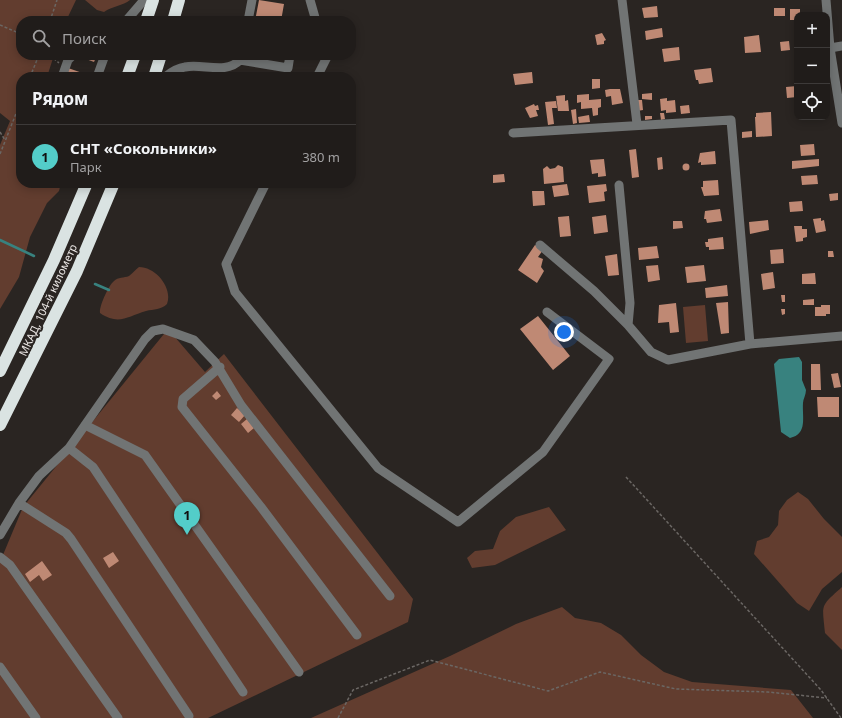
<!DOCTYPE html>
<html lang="ru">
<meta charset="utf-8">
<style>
:root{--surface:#201c1a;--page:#282523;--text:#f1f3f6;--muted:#a2a1a2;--line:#3d3a39;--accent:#53cdc9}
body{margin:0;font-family:"Noto Sans",sans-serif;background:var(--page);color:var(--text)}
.controls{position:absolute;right:12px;top:12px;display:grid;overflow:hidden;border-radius:8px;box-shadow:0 2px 10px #0003}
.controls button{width:36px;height:36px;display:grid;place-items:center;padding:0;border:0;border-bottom:1px solid var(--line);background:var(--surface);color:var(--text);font:20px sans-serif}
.you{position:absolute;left:564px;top:332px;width:14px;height:14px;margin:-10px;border:3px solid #fff;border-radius:50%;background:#1a73e8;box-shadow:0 0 0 6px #1a73e833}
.badge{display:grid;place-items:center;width:26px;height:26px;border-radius:50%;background:var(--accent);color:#111;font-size:13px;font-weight:700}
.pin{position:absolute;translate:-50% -33px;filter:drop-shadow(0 1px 2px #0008)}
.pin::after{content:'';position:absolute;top:21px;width:14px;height:12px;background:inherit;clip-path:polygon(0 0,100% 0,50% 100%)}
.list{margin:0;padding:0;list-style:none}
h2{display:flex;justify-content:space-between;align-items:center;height:52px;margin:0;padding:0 16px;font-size:17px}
h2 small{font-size:13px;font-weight:400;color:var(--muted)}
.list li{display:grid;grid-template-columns:26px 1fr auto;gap:12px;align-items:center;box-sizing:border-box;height:64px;padding:0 16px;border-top:1px solid var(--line)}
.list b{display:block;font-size:15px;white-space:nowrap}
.list p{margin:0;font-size:13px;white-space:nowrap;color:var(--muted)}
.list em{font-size:13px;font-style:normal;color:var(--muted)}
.icon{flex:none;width:22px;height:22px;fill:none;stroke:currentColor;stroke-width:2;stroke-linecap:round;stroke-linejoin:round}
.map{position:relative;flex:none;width:842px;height:718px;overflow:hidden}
.search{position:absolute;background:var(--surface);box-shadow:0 2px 10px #0003;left:16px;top:16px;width:340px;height:44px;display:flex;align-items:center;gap:10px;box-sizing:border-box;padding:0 14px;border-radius:16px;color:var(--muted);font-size:15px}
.panel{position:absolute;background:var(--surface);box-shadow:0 2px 10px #0003;left:16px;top:72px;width:340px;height:116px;border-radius:16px}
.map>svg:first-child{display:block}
.green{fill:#623d2f}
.water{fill:#38827f}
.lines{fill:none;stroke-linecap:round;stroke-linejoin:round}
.stream{stroke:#38827f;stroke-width:2.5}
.building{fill:#bf8974}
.path{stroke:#6b6764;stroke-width:1.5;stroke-dasharray:3 2;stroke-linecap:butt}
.minor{stroke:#717474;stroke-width:9}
.highway{stroke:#dae3e2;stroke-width:12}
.labels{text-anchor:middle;stroke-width:4;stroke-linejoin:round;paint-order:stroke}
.street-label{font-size:11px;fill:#ece8e6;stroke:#2a2522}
</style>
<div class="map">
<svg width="842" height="718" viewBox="0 0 842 718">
<rect width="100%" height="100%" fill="#2a2522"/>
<!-- green -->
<path class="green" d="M0 0H76L66 21H21V55H54L47 77H21V183H61L59 191 47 203 30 237 19 277 0 309V145L10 121 0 113Z
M85 0H130C123 6 112 6 104 12L97 10Z
M139 267C156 267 173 288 167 304 161 310 154 309 146 311 128 316 119 326 100 313 99 306 109 285 114 281 118 277 124 278 129 276 133 273 135 270 139 267Z
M705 305 708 341 686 343 683 307Z
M168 329 205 372 224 354 413 599 408 622 208 718H0V562L23 507Z
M798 492 808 499 824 519 842 537V572L822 589 809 611 797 603 754 554 757 541 769 537 778 525 779 511 787 500Z
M549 507 566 530 495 565 472 568 467 558 475 551 493 549 500 531 516 517Z
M842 587V650L825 633C822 603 820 607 842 587Z
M562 607 575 618 601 623 621 635 641 655 664 672 692 682 791 690 813 718H311L450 656 516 624Z"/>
<!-- water -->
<path class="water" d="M799 357 802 362V380L806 390C806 395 803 399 803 403 802 417 808 434 790 438L781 432 774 364 779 359Z"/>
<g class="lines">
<!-- stream -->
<path class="stream" d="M0 240 34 256
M95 284 109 290"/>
</g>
<!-- building -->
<path class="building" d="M259 0 284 4 281 21H255Z
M657 6 658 17 644 18 642 8Z
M774 8H785V16H774Z
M790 9H800V15H797V20H790Z
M662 28 663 37 646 40 645 31Z
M602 33 606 40 604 41V44L597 45 595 35Z
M759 35 761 52 745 53 744 37Z
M789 41 790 50 781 51 780 42Z
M679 47 680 60 664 62 662 49Z
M75 55H97L94 62Z
M68 68 94 77H65Z
M711 68 713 82 699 84 698 80H696L694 70Z
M532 72 533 83 515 85 513 74Z
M592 79H600V88L592 89Z
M797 86V97L787 98 786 87Z
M610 89H620L623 103 612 105 611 96 606 97 605 90Z
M652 93V100L642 99V94Z
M589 94V100L601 99V107L598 108V115L593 116 592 108 581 109V102L577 103V95Z
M565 95V101L568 100 569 111H558L556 96Z
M667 98V101L675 100 676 112 666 113V110L661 111 660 99Z
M636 100H642L643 110 637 111Z
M556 101 557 108H552L554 124 548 125 545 102Z
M534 104 535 106 538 105 539 110H536L538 116 530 118 525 108Z
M689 105 690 113 681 114 680 106Z
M576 109 577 123 573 124 571 110Z
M771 112 772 136 756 137 755 117H756V113Z
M660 113H664L665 119 661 120Z
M589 115 590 122 579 123 578 117Z
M645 116H652V119L645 120Z
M752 131V137L742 138V132Z
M814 144 815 155 801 156 800 145Z
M636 149 639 177 632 178 629 150Z
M715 151 716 164 701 165V162L698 163 700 153Z
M662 157 663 169 658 170 657 158Z
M604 159 606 176 598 177V173L592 174 590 160Z
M819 159V166L792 169V161Z
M682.5 167a3.5 3.5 0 1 1 7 0a3.5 3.5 0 1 1-7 0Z
M558 165 563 167 564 182 544 184 543 169 547 166 550 169 555 168Z
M504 174 505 182 493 183V175Z
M817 175 818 184 802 185 801 176Z
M718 180 719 195 704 196 701 187H703V181Z
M567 184 569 195 554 197 552 186Z
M606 184 607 191 604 192 605 201 589 203 587 186Z
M532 191H544L545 205 533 206Z
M838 193V200L830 201 829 194Z
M802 201 803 211 790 212 789 202Z
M720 209 722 221 707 223 706 219H704L705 211Z
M606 215 608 232 594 234 592 217Z
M569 216 571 236 560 237 558 217Z
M821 218V221L824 220 826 231 816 233 813 219Z
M768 220 769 230 750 234 749 222Z
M673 221H682L683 228 673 229Z
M794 226H802V229H807V237L803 238V241L796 242Z
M723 237 724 249 709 250V247H706L705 242H708V239Z
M535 245 543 250 538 257 543 259 541 267 544 271 537 283 518 270Z
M657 246 659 258 639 260 638 248Z
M783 249 784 263 771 264 770 250Z
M828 251H833L834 257H828Z
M617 254 619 275 608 276 605 256Z
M658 265 660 280 648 282 646 266Z
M704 265 706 281 687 283 685 267Z
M773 272 775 288 763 290 761 274Z
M815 273 816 284H802V274Z
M727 285 728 296 706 298 705 288Z
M781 295H785V302H782Z
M814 299V305H803V300Z
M728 302 729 333 721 334 716 303Z
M676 303 679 332 670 333 669 322 658 323 659 305Z
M821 305H830V314H826V316H815V307H821Z
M781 309H785V314L782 315Z
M538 316 570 356 553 370 520 329Z
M811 364H820L821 390H811Z
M838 373 841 387 834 388 831 374Z
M217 391 221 396 216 400 212 396Z
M817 397H839V417H818Z
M237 408 245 415 239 422 231 415Z
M247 419 254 428 248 433 241 424Z
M113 552 119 561 109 568 103 558Z
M42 561 52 575 43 581 39 575 30 582 25 574Z"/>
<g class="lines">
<!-- path -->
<path class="path" d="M50 21 57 0
M0 25 21 34
M50 55 59 63
M30 77 39 55
M0 132 5 140
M0 154 21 101
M626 477 821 690 841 718
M338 718 353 690 430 660 548 691 600 672 676 689 768 692 827 698"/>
<!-- minor -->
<path class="minor" d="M310 0 316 21
M622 0 637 124
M826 0 830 48 842 123
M126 21 144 0
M248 21 252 0
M830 48 842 46
M240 60 288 68 290 55
M62 77 68 60 73 55
M97 77 105 55
M165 77C170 73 177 68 185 67 202 63 226 75 240 60L241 55
M317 77 328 55
M513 133 731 120 750 344
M266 183 226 264 235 292 378 468 458 522 543 452 609 359 547 312
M619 185 630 303 628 325
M540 245 594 291 628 325 651 352 668 360 750 344 842 336
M220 367 183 399 182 407 261 507 357 635
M85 425 145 455 299 672
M69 448 93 467 243 692
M19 503 66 533 71 539 189 716
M0 535 19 503 39 476 69 448 145 339 153 331 163 329 194 340 215 362 241 405 390 596
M0 557 10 565 118 718
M0 667 36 718"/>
<!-- highway -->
<path class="highway" d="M146 21 153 0
M173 21 179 0
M127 77 135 55
M154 77 161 55
M0 371 54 260 87 183
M0 425 77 271 114 183"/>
</g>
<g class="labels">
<!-- street labels -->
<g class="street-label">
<text transform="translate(48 300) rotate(-65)" y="4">МКАД, 104-й километр</text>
</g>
</g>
</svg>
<div class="controls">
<button>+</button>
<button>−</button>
<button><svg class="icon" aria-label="locate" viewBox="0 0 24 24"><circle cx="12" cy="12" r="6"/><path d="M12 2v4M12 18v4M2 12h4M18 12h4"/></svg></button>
</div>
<div class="you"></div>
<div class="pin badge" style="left:187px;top:535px">1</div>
<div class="search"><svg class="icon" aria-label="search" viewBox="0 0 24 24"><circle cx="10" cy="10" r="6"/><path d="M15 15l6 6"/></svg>Поиск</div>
<section class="panel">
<h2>Рядом<small></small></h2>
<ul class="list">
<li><span class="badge">1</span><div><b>СНТ «Сокольники»</b><p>Парк</p></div><em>380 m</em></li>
</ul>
</section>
</div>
